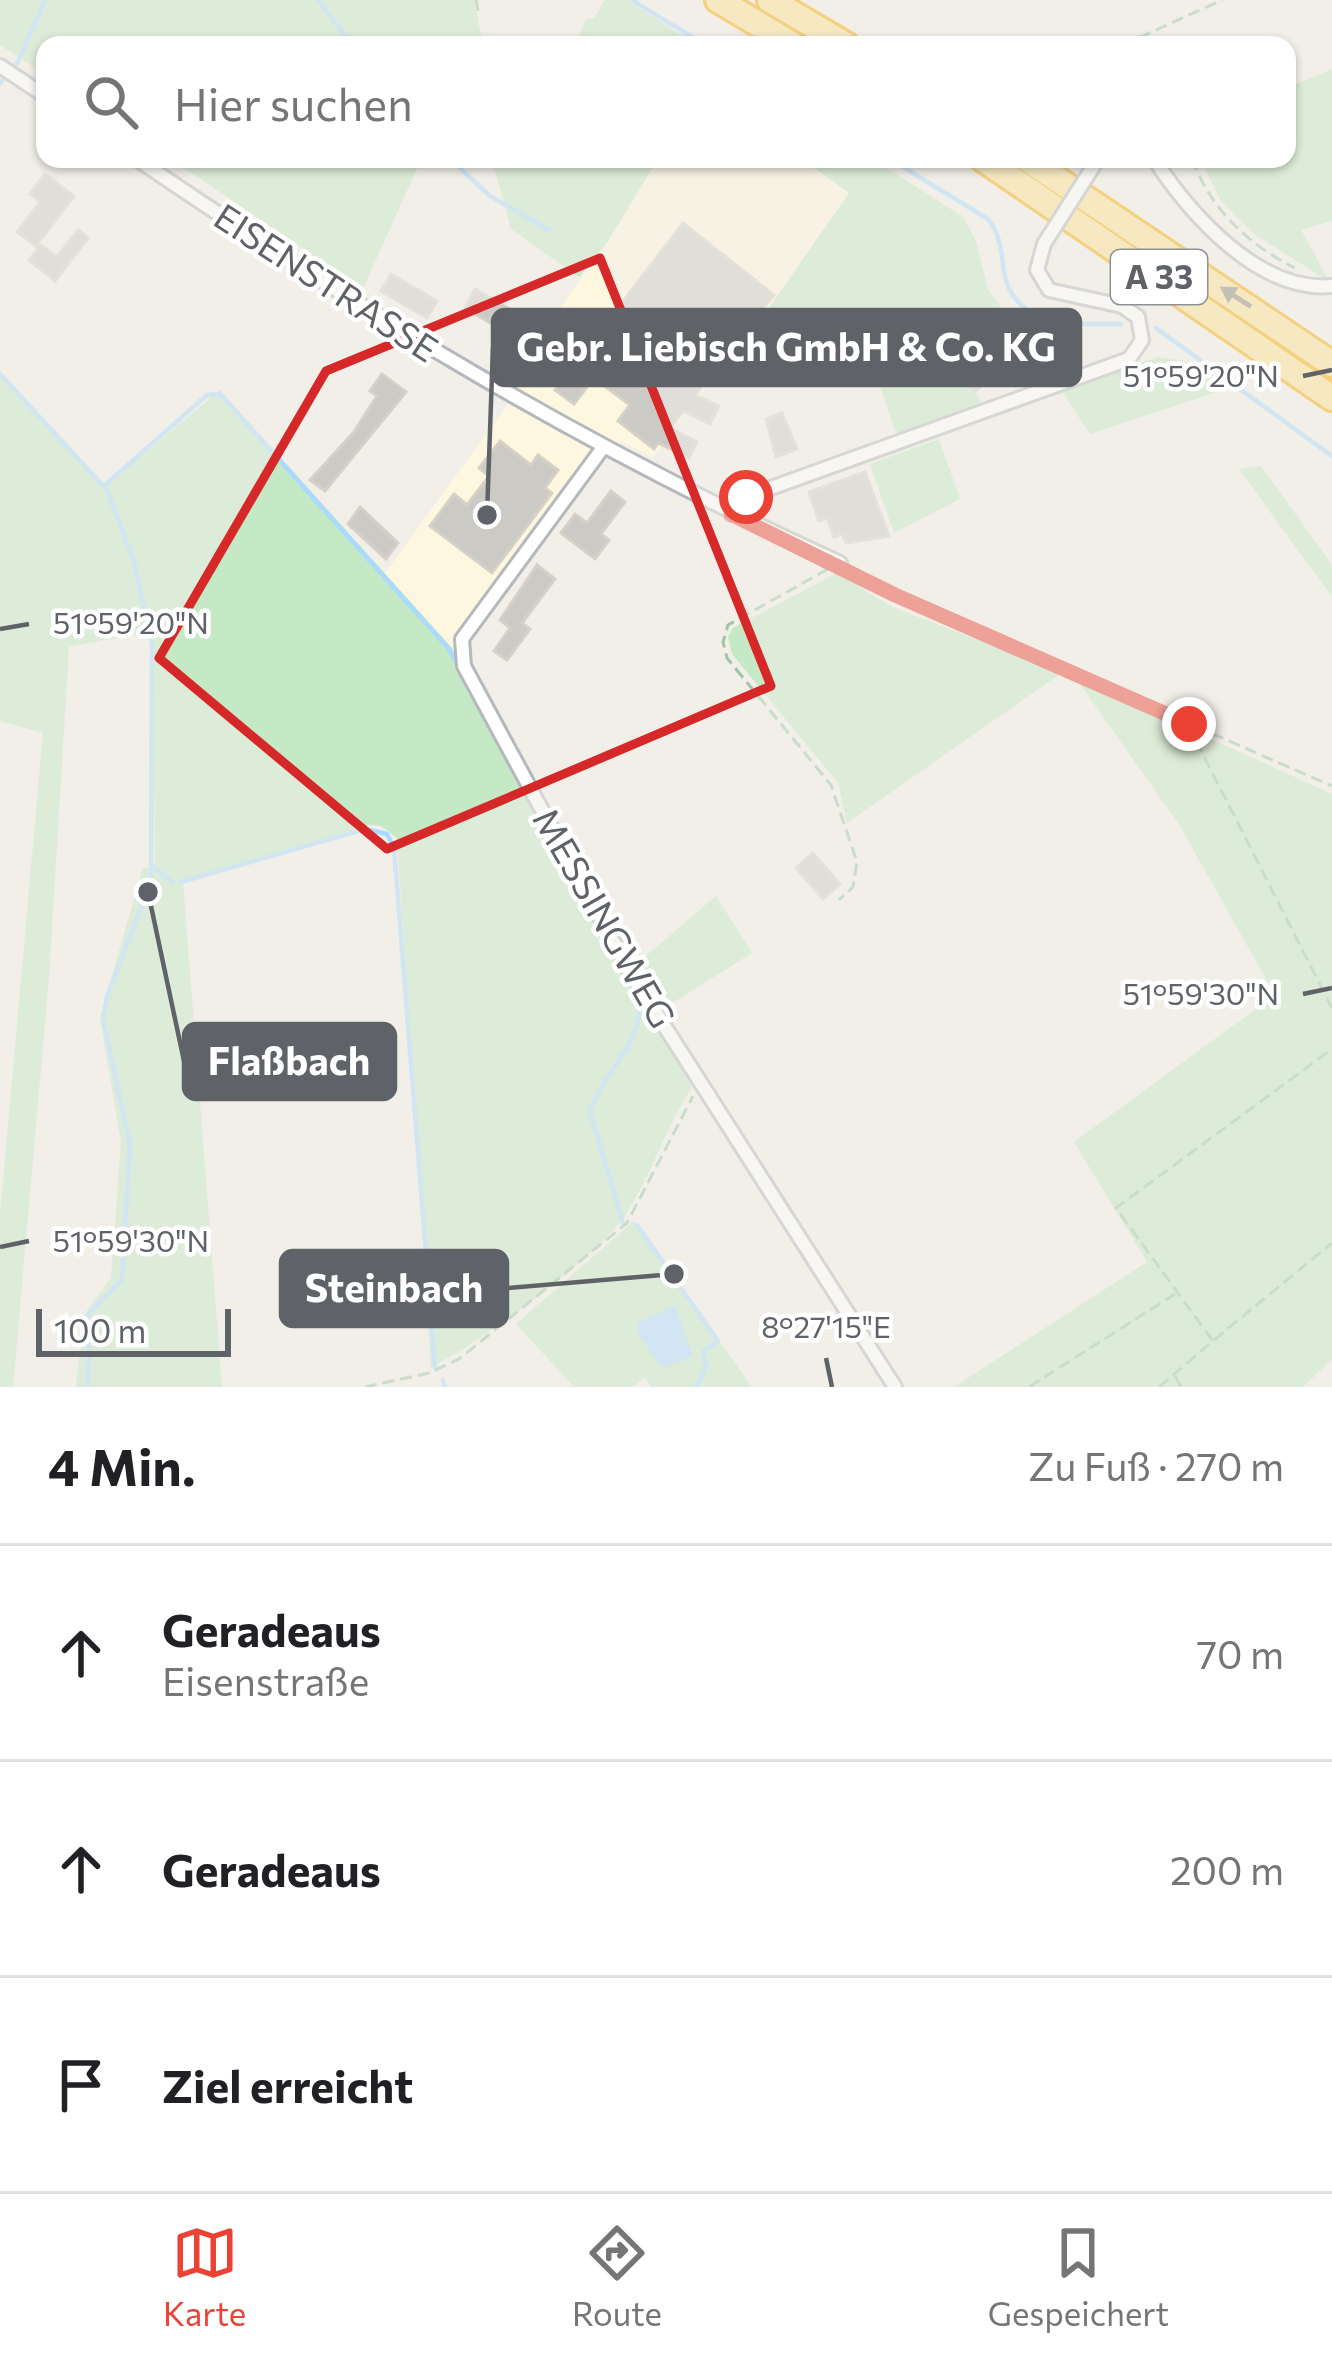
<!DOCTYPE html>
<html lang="de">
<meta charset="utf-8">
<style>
:root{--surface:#fff;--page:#f2f2f2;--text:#202124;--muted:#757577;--line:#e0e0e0;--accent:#ea4335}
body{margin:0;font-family:Commissioner,sans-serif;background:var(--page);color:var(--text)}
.scale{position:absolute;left:36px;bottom:30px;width:195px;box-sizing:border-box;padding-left:12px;border:6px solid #5f6368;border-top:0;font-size:33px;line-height:42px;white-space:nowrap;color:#5f6368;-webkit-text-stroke:9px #fff;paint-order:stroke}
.stop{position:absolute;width:36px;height:36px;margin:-27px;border:9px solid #ea4335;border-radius:50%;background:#fff}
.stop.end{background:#ea4335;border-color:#fff;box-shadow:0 3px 12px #0008}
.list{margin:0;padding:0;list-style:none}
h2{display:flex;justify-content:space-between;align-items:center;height:156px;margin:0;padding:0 48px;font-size:51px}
h2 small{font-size:39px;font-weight:400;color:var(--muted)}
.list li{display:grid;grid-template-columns:78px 1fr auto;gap:36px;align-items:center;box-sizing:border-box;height:216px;padding:0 48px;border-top:3px solid var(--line)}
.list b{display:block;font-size:45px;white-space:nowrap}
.list p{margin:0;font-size:39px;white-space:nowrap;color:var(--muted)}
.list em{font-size:39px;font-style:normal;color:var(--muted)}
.icon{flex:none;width:66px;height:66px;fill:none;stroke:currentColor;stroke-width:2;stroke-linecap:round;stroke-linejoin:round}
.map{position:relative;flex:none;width:1332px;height:1387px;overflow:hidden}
.search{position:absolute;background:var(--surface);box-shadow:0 3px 9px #0004;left:36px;right:36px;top:36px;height:132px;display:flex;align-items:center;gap:30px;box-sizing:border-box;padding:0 42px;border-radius:24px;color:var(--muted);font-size:45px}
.sheet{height:804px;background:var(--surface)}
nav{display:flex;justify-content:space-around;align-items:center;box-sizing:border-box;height:168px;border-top:3px solid var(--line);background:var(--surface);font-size:33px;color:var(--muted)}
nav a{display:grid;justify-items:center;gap:6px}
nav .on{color:var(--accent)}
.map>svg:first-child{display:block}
.commercial{fill:#fef7e0}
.green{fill:#c5e8c5}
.water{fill:#aadaff}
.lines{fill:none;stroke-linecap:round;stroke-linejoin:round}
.stream{stroke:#aadaff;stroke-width:4.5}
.building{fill:#cccac5;stroke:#d6d1c6;stroke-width:3}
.street-casing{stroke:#b5b8bc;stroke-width:18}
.highway-casing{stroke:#f9ab00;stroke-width:30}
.path{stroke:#9cc7a9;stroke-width:3;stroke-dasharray:12 6;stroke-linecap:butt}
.street{stroke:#fff;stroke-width:12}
.highway{stroke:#fde293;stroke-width:24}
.street-bridge-casing{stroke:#b5b8bc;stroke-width:18;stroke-linecap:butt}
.street-bridge{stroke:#fff;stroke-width:12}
.oneway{fill:#8e8975}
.route{stroke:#ea4335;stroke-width:15}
.marked{fill:none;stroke:#d62828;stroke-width:9;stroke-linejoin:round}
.ticks{fill:none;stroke:#5f6368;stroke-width:4.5}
.labels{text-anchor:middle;stroke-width:9;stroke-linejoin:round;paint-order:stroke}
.shield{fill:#fff;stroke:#8f9295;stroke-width:3}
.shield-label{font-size:33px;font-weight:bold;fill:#5f6368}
.street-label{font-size:36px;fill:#5f6368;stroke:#fff}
.ticks-label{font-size:30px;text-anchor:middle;fill:#5f6368;stroke:#fff;stroke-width:9;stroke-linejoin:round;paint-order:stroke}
.leader{fill:none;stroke:#5f6368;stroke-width:4.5}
.callout-dot{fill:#5f6368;stroke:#fff;stroke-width:4.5}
.callout{fill:#5f6368;stroke:#5f6368;stroke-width:4.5}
.callout-label{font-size:39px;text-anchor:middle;font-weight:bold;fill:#fff}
</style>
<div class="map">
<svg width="1332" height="1387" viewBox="0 0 1332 1387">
<rect width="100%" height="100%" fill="#f1efe8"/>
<!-- commercial -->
<path class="commercial" d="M658 159H803L849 193 762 318 652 457 621 441 604 462 590 453 452 648 385 573 506 407 515 392 504 387 608 241Z"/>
<!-- green -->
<path class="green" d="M0 0H474L483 45H45V74L0 45Z
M605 0H627L697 45H575L586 19 594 18Z
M1332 69V221L1301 230 1329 281 1255 235 1221 201 1200 159H1287V88Z
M171 159H421L363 289Z
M492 159H658L608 241 579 277 511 229Z
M803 159H873L963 217 976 241 988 289 1001 307 927 326 983 404 897 436 865 342 788 363 762 318 849 193Z
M1158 357 1184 361 1226 389 1090 434 1061 390Z
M0 374 104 487 220 390 452 648 615 956 692 1087C666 1126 642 1198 617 1226 582 1267 479 1344 431 1367L397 838 381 826 369 825 183 882 222 1387H76L84 1315 111 1278 121 1142 100 1017 143 868 155 867 152 631 69 647 49 977 13 1387H0V1215L43 733 0 721Z
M939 439 960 499 894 533 870 464Z
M1261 466 1332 565V597L1239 469Z
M837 573 892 607 1063 672 847 823 838 783 732 654 728 637 733 628Z
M1075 677 1332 794V1359L1303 1387H954L1147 1262 1074 1142 1275 995 1180 826Z
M716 896 752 953 661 1010 634 966Z
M634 1221 752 1387H651L645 1377 633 1387H574L516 1324Z"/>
<!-- water -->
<path class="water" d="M675 1306 693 1356 662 1368 639 1335 638 1322Z"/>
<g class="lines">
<!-- stream -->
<path class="stream" d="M318 0 352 45
M632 0 674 26
M675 26 704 45
M0 83 18 62 45 0
M450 159 490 196 549 230
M890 159 988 219C1001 236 1001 251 1004 272 1014 329 1076 324 1121 324
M1156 328 1332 456
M0 374 107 490 134 562 152 644 151 882 107 996 103 1020 130 1144 122 1280 89 1313 88 1387
M104 486 207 395 220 394 449 649 639 1004C643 1042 600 1077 590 1112L623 1223
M151 865 173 882
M181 882 365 829 387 834 394 848 435 1368
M637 1225 718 1341 703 1352 706 1367 697 1387
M443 1380 445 1387"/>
</g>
<!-- building -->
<path class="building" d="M45 174 74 196 36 246 17 232 40 202 30 194Z
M683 223 774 295 695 395 719 406 710 424 683 411 670 428 697 442 689 458 658 443 654 449 618 421 630 405 594 378 574 404 555 390Z
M78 230 88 238 55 281 29 260 41 245 57 257Z
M391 274 437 301 427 318 381 291Z
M475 289 508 308 497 327 465 308Z
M1007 352 1011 358 1018 353 1030 369 1016 380 1006 366 974 392 966 370 984 357 989 364Z
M382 374 406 392 325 491 310 480 353 433 377 396 370 391Z
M782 413 797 449 776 457 766 419Z
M500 441 531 465 538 455 558 470 545 488 552 493 492 573 430 526 454 494 467 505 489 476 479 468Z
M865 472 889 536 846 543 842 534 834 537 827 518 819 521 809 492Z
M611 491 625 502 601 534 609 540 595 559 561 533 575 514 587 523Z
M360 507 398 543 386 559 348 524Z
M537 565 555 579 522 623 530 629 507 660 494 651 510 628 500 620Z
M813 853 840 884 823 899 796 868Z"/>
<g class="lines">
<defs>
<path id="street" d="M0 66 45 96
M137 159C362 313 591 450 840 563
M1154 159C1190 214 1259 293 1332 286
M602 449 462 639 464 666 628 969 895 1387
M731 514 746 497 1129 359 1142 340 1138 317 1122 306 1049 290 1037 270 1044 244"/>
<path id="highway" d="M718 0 793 45
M770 0 846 45
M983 159 1332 398
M1027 159 1332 364"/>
</defs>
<!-- street casing -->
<use href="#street" class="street-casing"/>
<!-- highway casing -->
<use href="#highway" class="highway-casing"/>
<!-- path -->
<path class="path" d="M476 0 478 11
M1123 45 1222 0
M1192 159C1211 209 1247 244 1295 268
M828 569 728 625 723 642 727 658 831 785 857 862 853 887 839 900
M852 570 895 595 1332 786
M1188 725 1332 1008
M1214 1340 1332 1243
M1175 1376 1181 1387
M365 1387 429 1373 459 1359 627 1223 693 1096
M1029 1387 1175 1294
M1159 1387 1213 1341 1116 1208 1332 1049"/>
<!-- street -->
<use href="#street" class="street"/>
<!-- highway -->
<use href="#highway" class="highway"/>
<defs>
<path id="street-bridge" d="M1044 244 1098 159"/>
</defs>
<!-- street-bridge casing -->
<use href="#street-bridge" class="street-bridge-casing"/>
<!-- street-bridge -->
<use href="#street-bridge" class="street-bridge"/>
</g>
<!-- one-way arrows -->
<defs><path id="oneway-solid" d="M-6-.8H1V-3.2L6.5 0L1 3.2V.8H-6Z" transform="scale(3)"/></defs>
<use class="oneway" href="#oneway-solid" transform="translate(1236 297) rotate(-147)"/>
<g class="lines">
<!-- route -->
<path class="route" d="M746 497 731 514 895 595 1189 724"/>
</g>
<!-- marked area -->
<path d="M0 0H1332V1387H0ZM600 258 771 686 387 849 159 658 326 371Z" fill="#f1efe8" fill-opacity=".55" fill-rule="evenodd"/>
<path class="marked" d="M600 258 771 686 387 849 159 658 326 371Z"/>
<!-- ticks -->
<path class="ticks" d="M1303 376 1332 370M0 629 29 624M1303 994 1332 988M0 1247 29 1241M826 1358 832 1387"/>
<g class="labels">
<!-- shield labels -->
<rect class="shield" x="1111" y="250" width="96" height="54" rx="9"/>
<g class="shield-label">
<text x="1159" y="289">A 33</text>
</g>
<!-- street labels -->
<g class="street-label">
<text transform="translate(326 283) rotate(33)" y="13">EISENSTRASSE</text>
<text transform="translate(604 918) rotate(60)" y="13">MESSINGWEG</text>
</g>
</g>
<g class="ticks-label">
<text x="1201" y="387">51°59'20"N</text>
<text x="131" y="634">51°59'20"N</text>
<text x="1201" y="1005">51°59'30"N</text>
<text x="131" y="1252">51°59'30"N</text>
<text x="826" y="1338">8°27'15"E</text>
</g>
<!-- callouts -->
<path class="leader" d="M487 515L493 347M148 892L184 1061M674 1274L507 1288"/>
<g class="callout-dot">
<circle cx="487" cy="515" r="12"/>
<circle cx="148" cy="892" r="12"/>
<circle cx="674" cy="1274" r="12"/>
</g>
<g class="callout">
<rect x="493" y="310" width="587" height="75" rx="12"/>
<rect x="184" y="1024" width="211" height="75" rx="12"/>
<rect x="281" y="1251" width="226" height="75" rx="12"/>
</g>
<g class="callout-label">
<text x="786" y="361">Gebr. Liebisch GmbH &amp; Co. KG</text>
<text x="289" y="1075">Flaßbach</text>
<text x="394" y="1302">Steinbach</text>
</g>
</svg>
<div class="scale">100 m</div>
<div class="stop" style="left:746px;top:497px"></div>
<div class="stop end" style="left:1189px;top:724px"></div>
<div class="search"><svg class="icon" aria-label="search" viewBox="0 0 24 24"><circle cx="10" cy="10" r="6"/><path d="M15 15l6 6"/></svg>Hier suchen</div>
</div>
<section class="sheet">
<h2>4 Min.<small>Zu Fuß · 270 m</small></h2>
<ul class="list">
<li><svg class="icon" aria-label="ahead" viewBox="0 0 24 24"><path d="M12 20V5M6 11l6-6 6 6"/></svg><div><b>Geradeaus</b><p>Eisenstraße</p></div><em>70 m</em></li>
<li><svg class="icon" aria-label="ahead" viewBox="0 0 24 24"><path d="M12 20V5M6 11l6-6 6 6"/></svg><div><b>Geradeaus</b></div><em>200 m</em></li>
<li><svg class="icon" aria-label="arrive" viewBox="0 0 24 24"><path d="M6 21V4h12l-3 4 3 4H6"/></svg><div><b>Ziel erreicht</b></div></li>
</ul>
</section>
<nav>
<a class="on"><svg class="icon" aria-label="map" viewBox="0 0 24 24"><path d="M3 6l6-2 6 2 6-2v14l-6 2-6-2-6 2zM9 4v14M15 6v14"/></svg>Karte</a>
<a><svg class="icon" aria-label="directions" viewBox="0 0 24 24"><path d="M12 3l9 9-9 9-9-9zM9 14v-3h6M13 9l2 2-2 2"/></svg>Route</a>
<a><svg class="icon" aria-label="saved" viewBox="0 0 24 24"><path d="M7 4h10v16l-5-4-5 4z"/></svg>Gespeichert</a>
</nav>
